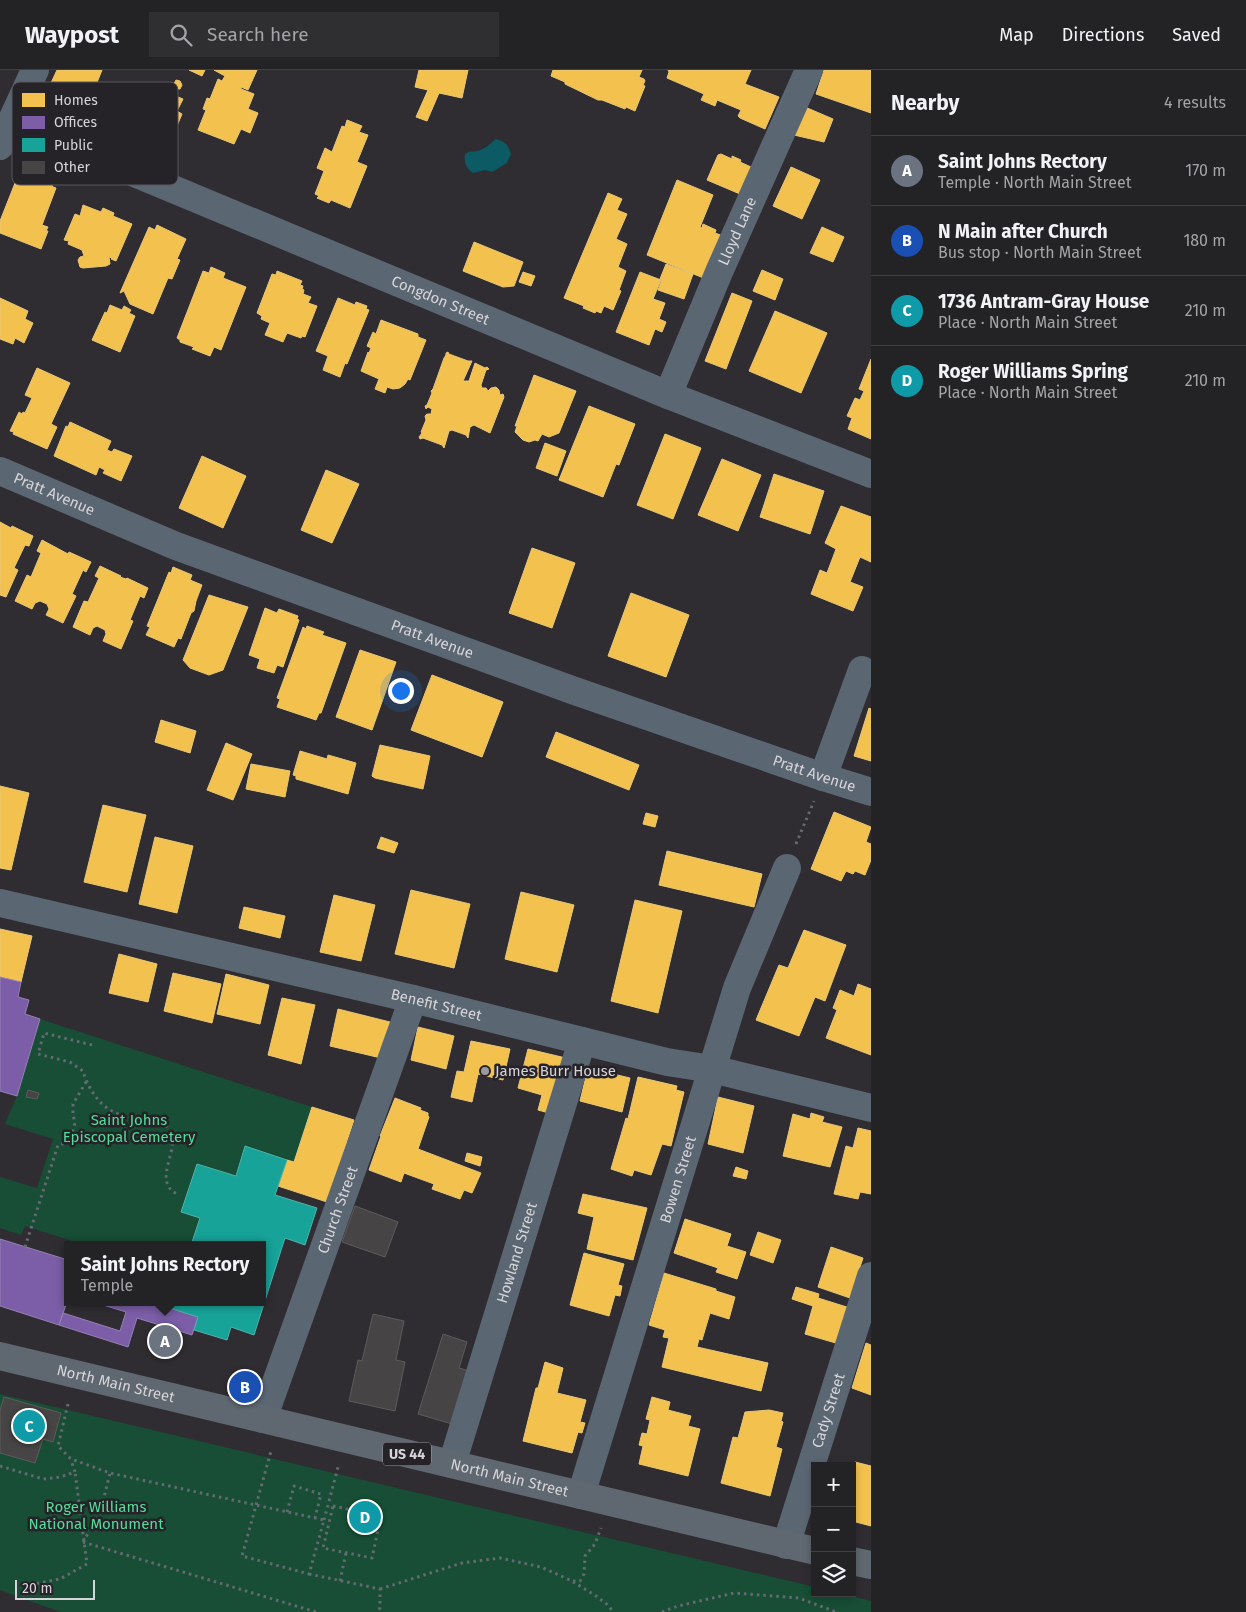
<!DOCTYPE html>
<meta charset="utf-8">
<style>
:root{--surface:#232225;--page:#2f2f32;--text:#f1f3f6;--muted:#a3a4a7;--line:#403f42;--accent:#db2777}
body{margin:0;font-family:"Fira Sans",sans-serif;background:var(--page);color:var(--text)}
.controls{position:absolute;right:15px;bottom:15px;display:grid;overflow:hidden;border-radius:0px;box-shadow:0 2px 8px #0003}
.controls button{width:45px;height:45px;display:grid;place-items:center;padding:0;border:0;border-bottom:1px solid var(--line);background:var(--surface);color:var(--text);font:25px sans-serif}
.scale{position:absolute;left:15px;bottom:12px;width:80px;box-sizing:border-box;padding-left:5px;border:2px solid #d6d4d8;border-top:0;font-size:14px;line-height:18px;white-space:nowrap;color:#d6d4d8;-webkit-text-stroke:4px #252228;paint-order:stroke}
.you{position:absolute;left:400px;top:620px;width:18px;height:18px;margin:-12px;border:4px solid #fff;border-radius:50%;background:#1a73e8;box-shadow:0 0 0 8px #1a73e833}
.badge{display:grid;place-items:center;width:32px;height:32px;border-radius:50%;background:var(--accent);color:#fff;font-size:16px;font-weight:700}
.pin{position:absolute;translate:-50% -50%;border:2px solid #fff;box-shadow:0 1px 5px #0006}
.popup{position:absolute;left:64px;top:1171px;width:202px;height:65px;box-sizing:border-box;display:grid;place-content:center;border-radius:0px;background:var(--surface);filter:drop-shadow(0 1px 4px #0005);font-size:16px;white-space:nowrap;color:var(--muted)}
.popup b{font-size:19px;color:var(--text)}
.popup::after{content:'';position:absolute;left:50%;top:100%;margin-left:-10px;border:10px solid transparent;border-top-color:var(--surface)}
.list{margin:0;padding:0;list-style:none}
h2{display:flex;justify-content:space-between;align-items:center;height:65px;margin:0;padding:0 20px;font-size:21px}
h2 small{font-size:16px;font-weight:400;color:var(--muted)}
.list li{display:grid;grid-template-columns:32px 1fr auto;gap:15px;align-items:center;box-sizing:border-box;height:70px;padding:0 20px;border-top:1px solid var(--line)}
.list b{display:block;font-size:19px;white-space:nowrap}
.list p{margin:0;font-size:16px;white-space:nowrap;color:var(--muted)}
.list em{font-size:16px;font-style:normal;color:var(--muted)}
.icon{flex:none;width:28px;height:28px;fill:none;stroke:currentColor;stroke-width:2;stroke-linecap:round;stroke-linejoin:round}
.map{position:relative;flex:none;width:871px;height:1542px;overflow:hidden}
header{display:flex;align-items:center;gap:30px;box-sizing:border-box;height:70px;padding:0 25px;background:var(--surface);border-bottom:1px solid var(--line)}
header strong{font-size:24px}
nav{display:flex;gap:28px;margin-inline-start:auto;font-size:18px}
.search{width:350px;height:45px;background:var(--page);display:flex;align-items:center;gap:12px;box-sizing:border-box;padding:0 18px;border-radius:0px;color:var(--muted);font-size:19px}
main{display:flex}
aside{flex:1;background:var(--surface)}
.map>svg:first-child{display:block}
.green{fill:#174e35}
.water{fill:#0b5a64}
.homes{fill:#f2c14e;stroke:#eac777}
.offices{fill:#7b5ea7;stroke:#9681b6}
.public{fill:#17a398;stroke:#50b2ab}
.building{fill:#464445;stroke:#5d5b5c}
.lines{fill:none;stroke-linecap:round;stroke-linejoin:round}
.path{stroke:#646a72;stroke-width:3;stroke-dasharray:2.5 4;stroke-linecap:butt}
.minor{stroke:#5a6672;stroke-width:28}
.tertiary{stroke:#5a6672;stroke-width:28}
.primary{stroke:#5f6770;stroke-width:28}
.poi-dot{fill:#9c9a9e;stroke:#252228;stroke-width:2}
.labels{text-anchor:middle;stroke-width:5;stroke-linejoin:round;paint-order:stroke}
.shield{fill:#252228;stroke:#a19fa3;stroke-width:1}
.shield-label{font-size:14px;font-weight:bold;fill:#d6d4d8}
.street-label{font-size:15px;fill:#d6d4d8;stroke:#252228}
.poi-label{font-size:15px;fill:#d6d4d8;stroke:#252228;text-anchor:start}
.park-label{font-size:15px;fill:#52dd9b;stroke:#252228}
.key{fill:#252228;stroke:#5a575d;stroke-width:1}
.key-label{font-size:14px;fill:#d6d4d8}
</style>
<header>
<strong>Waypost</strong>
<div class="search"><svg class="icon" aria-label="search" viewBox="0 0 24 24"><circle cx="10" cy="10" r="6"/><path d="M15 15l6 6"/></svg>Search here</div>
<nav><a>Map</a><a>Directions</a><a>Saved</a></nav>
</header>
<main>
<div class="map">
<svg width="871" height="1542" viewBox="0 0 871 1542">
<rect width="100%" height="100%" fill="#2f2d31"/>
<!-- green -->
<path class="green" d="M40 949 312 1037 294 1092 245 1076 236 1106 197 1094 181 1142 200 1148 191 1175H85L25 1156 21 1165 0 1158V1107L37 1118 53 1069 5 1054 17 1026Z
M0 1324 815 1517V1523H840L871 1531V1542H60L0 1520Z"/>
<!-- water -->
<path class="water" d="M496 69C506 72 508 75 511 84L507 93 492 102 485 100 473 103C466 98 464 93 465 84 470 81 471 82 477 81 484 80 491 73 496 69Z"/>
<!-- homes -->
<path class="homes" d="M57 0H102L92 25 90 24 81 45 44 28Z
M189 0H205L202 6Z
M214 0H257L248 20 241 17V19L254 24 248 39 258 43 250 63 241 59 234 74 198 60 206 40 203 39 207 28 210 29 218 9 222 11 225 6Z
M419 0H468L462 28 439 23 427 51 416 47 428 20 415 17Z
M553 0H642L639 7 644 9 645 11 643 15 645 16 635 41 626 37 625 39 602 30H598L565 14V12L551 6Z
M668 0H751L745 14 779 27 765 59 740 48 738 46 741 40 717 30 715 36 701 30 704 24 667 8 669 2Z
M824 0H871V43L816 24Z
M176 10 180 11 182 15 180 19H176L173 16Z
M160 13 165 15 163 21 183 29 177 41 182 44 174 63 141 47 143 42H144L154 17 157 18Z
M805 37 833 49 824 72 794 65Z
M347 50 362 56 359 62 368 65 357 92 367 96 350 138 331 130 329 133 317 128 319 126 315 124 324 101 317 98 325 78 332 82 342 56 345 57Z
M721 84 732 89V86L741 90 740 92 751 97 740 124 707 110 718 85Z
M791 97 820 110 802 149 773 136Z
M24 99 32 103 30 108 50 112 53 117 56 118 42 155 48 157 46 161H48L41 179 0 163V151L19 103 21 104Z
M677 110 713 125 700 157 702 158 703 154 716 160 715 163 723 166 706 209 647 185Z
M608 123 622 129 617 140 627 144 616 169 627 174 618 197 626 201 619 220 621 221 613 240 604 236 601 243 596 241 595 243 583 238 584 236 564 228Z
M83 135 101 142 103 138 114 143 113 146 132 154 116 191 111 189 112 188 109 187 110 194 106 196 83 198 80 197 78 190 80 187 84 186 82 180 68 174 69 171 64 170 75 144 80 146Z
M157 155 186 169 177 189 180 190 172 209 168 208 153 244 130 234 124 221 120 223 149 157 155 160Z
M822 157 844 167 833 192 810 183Z
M474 172 523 192 514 216 503 217 463 201Z
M666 194 693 204 684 229 658 220 662 210 660 209Z
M211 197 225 203 223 208 246 217 221 280 214 277 210 286 192 279 194 277 180 272V270L177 268 203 201 209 203Z
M762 200 783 209 775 230 753 221Z
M277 201 302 211 300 215 303 216 302 219 304 220 303 224 311 227 308 233 317 236 305 267 302 266 301 268 287 263 283 272 265 265 270 253 261 249 262 246 257 243 272 204 276 205Z
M523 202 535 206 531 216 519 212Z
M640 202 661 210 653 229 665 233 659 249 666 252 662 262 655 259 649 275 616 262Z
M732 223 752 231 726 299 705 291Z
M0 228 28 241 25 249 33 253 24 273 15 268 13 274 0 269Z
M338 228 355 235 356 232 367 236 366 239 369 240 347 294 345 293 340 307 323 300 328 286 316 281Z
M110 235 122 240 124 236 131 240 129 243 135 246 120 282 92 270 105 242 107 243Z
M775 241 827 263 801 323 749 301Z
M381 250 418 264V267L426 270 410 310 408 309 405 314 400 318 393 319 387 317 385 323 375 319 379 309 361 301 368 282 369 283 371 278 367 276 373 262 376 264Z
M448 282 449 284 468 291H472L463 311H469L475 293 485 298 487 297 489 299 486 300 481 315 482 318H486L488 321 491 318 496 317 499 320 500 325 503 324 504 327 490 363 474 355 470 357 468 368 466 365 452 360 449 361 444 378 442 375 423 368 420 369 419 367 422 363 421 362 426 350 425 346 427 344H431L432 339 428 337 426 339 425 336 427 335 432 323 431 321 433 319 444 288 446 285V283Z
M871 289V369L848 359 852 348 847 346 855 328 860 330 864 321 859 319Z
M37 298 70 313 51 354 57 357 47 379 13 364 14 362 10 361 19 342 22 344 23 342 25 343 32 328 25 325Z
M534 305 576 321 559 363 549 367 542 364 538 371 535 370 529 372 523 370 515 362 517 356H515Z
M589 336 635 354 619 395 616 394 603 427 559 410Z
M70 352 111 371 107 380 112 382 114 379 132 386 121 411 103 403 105 400 99 397 96 405 54 386 66 356 68 357Z
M665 364 701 378 673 449 637 435Z
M545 373 566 381 557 406 536 398Z
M202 386 246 406 223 458 179 438Z
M722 389 761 405 738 461 698 445Z
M326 400 359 414 332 473 301 460Z
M774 404 824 421 810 464 760 447Z
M841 436 871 447V492L860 487 850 512 863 517 853 541 811 524 820 500 827 503 836 479 825 473Z
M0 452 11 458 12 456 33 466 29 476 25 475 14 498 18 500 6 527 0 525Z
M42 470 68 484 69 482 91 492 86 502 83 500 72 524 76 526 63 553 46 545 49 539 47 534 40 531 35 533 32 539 15 531 27 505 31 507 41 483 37 481Z
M532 478 575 493 552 558 509 543Z
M100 496 121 506 120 507 126 509 127 508 148 518 144 528 140 526 130 550 133 551 121 579 103 571 106 564 105 560 97 556 93 558 90 565 73 557 84 531 88 532 99 508 95 506Z
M173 497 192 505 190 510 202 515 196 531 194 541 191 543 181 569 178 568 174 577 146 565 150 557 147 556 169 502 171 503Z
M631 523 689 545 666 607 608 586Z
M209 525 248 537 223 600 209 605 190 598 183 590Z
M265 538 277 543 279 539 298 546 297 549 299 550 283 597 277 595 274 603 257 598 260 589 249 585Z
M307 556 324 562 322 565 346 573 321 643H319L316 650 277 637 280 629 277 628 303 557 306 559Z
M360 580 396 592 372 660 336 647Z
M432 605 503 632 482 687 411 660Z
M869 638 871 639V691L854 686Z
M161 650 196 661 190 683 155 672Z
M556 662 639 695 629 720 546 687Z
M226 673 252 684 233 730 207 720Z
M380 675 430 686 423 719 375 708 372 706Z
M300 681 327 689 328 685 356 693 348 724 296 709V706L293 705Z
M251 694 290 701 285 727 246 719Z
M0 716 29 723 11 800 0 798Z
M103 735 146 745 127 822 84 812Z
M834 742 871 757 866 772 871 774V790L865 805 855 801 853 804 846 801 841 811 811 799Z
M646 743 658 746 655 757 643 754Z
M155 767 193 776 177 843 139 834Z
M381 767 398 773 394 783 377 778Z
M667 781 762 804 754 837 659 815Z
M411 820 470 834 454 898 395 884Z
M521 822 574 835 557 902 505 889Z
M334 825 375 835 361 891 320 882Z
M635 830 682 841 658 943 611 931Z
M244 837 285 846 280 868 239 858Z
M0 859 32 866 21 912 0 907Z
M804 860 846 875 825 931 815 927 799 966 756 950 779 895 788 898Z
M119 884 157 894 148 932 109 923Z
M173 903 221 914 212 953 164 941Z
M226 904 269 915 260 954 217 944Z
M858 914 871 919V985L826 968 837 940 833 938 840 920 854 926Z
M282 928 315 935 301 994 268 985Z
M338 939 390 952 381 988 330 976Z
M418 957 454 966 446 999 411 990Z
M471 971 510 979 503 1010 478 1004 472 1032 451 1027 457 1001 464 1002Z
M528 979 570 989 556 1045 538 1040 542 1025 518 1018Z
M588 998 630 1008 622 1042 580 1031Z
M638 1007 677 1016 676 1020 684 1022 671 1076 662 1074 651 1105 634 1100 632 1106 611 1099 626 1048 628 1049Z
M718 1027 754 1036 743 1083 708 1074Z
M395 1028 421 1038 420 1040 428 1043V1046L429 1047 418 1079 481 1103 472 1123 464 1120 460 1129 432 1119 434 1114 404 1103 401 1112 369 1100 381 1066H380Z
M312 1037 354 1050 327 1132 278 1116 287 1090 294 1092Z
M811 1043 824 1047 822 1052 842 1057 830 1097 783 1086 793 1044 810 1049Z
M858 1058 871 1061V1124L860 1122 858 1129 834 1124 846 1076 853 1078Z
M467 1083 482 1087 480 1096 465 1091Z
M736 1097 748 1101 746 1109 733 1106Z
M583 1124 647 1138 633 1190 587 1179 594 1147 578 1143Z
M685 1149 731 1164 727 1176 746 1182 737 1209 716 1202 718 1198 674 1183Z
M758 1162 781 1170 773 1193 750 1185Z
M831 1177 863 1188 850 1228 818 1217Z
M584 1183 624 1194 618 1215 622 1216 620 1226 615 1225 609 1246 570 1235Z
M664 1203 716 1219V1221L735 1227 729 1249 710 1243 702 1270 699 1269 697 1277 768 1293 761 1321 662 1297 669 1268 663 1267 665 1260 649 1255Z
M796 1217 819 1224 818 1228 850 1238 839 1274 805 1264 813 1236 792 1229Z
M866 1273 871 1275V1325L852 1318Z
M545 1292 563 1298 557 1323 586 1330 580 1352 585 1353 582 1363 578 1362 572 1383 523 1371 536 1318H538Z
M652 1327 670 1332 668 1340 691 1346 688 1356 700 1359 688 1406 639 1394 643 1376 639 1375 642 1363 647 1364 650 1350 646 1349Z
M769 1340 783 1343 781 1351 783 1352 776 1377 782 1379 770 1426 721 1413 733 1367 738 1368 745 1342Z
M855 1392 871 1396V1456L852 1451V1402Z"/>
<!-- offices -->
<path class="offices" d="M0 907 21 912 18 927 29 930 25 944 40 949 17 1026 0 1021Z
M0 1169 68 1190V1229L59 1255 0 1236Z
M100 1232H172L170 1238 198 1247 192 1265 137 1248 128 1277 59 1255 63 1243 120 1261 126 1242 100 1234Z"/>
<!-- public -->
<path class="public" d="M245 1076 287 1090 275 1125 317 1138 305 1175 285 1168 254 1265 231 1257 227 1270 194 1260 198 1247 170 1238 172 1232H262V1175H191L200 1148 181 1142 197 1094 236 1106Z"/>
<!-- building -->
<path class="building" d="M28 1020 39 1023 37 1029 26 1027Z
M355 1136 398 1152 385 1187 342 1172Z
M373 1244 404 1251 396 1290 405 1292 395 1341 349 1331 358 1290 362 1291Z
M443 1264 467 1272 459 1298 476 1303 459 1356 418 1344Z
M4 1327 61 1343 53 1372 43 1369 35 1393 0 1383V1340Z"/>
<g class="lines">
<!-- path -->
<path class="path" d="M796 774 814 731
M92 975 44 963 38 984 70 992 83 1001C89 1021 102 1041 125 1046 139 1049 157 1044 168 1058 184 1077 150 1110 177 1124
M25 1177 58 1075 70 1072 75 1053 73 1045V1034L86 1012
M68 1334 58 1376 71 1389 110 1403 324 1450 309 1504 242 1486 271 1381
M0 1396 43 1409 60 1407 75 1402 71 1390
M333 1436 381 1446 372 1488 323 1478Z
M287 1442 294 1416 321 1424 315 1448
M324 1450 338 1397
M83 1472 316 1542
M83 1472 100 1443 110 1403
M309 1504 380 1519V1538L376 1542
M340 1511 346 1483
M573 1511H580L584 1504 585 1486 595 1474 601 1458
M24 1516 60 1509 87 1494 75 1402
M380 1519 462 1493 500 1488 541 1497 572 1511 596 1526 608 1535 613 1542
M662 1542 678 1536 734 1523 799 1528 836 1542"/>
<!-- minor -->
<g class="minor">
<path id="s1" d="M12 52 668 325 871 404"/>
<path d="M0 76 35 0"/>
<path id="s2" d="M668 325 719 202 809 0"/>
<path id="s3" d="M0 401 176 476 572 620 823 707 871 722"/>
<path d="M823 707 862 600"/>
<path id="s4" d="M263 1349 413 929"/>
<path id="s5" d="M452 1394 582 971"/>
<path id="s6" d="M581 1425 737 918 787 798"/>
<path id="s7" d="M786 1475 871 1206"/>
</g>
<!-- tertiary -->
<path class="tertiary" id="s8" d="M0 833 413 929 667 992 712 999 871 1038"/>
<!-- primary -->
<g class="primary">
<path id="s9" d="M0 1286 815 1481"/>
<path d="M852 1491 871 1495"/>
</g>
</g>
<!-- markers -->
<circle class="poi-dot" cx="485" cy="1001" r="5"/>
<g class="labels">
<!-- shield labels -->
<rect class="shield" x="383" y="1372.5" width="48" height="23" rx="4"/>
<g class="shield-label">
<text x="407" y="1389">US 44</text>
</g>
<!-- street labels -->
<g class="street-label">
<text dy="5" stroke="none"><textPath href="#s2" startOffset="178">Lloyd Lane</textPath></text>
<text dy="5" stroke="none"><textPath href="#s1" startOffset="464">Congdon Street</textPath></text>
<text dy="5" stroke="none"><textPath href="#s3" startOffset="59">Pratt Avenue</textPath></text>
<text dy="5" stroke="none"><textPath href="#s3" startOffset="464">Pratt Avenue</textPath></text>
<text dy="5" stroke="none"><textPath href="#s3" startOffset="869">Pratt Avenue</textPath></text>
<text dy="5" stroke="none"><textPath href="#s8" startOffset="448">Benefit Street</textPath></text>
<text dy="5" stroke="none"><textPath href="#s6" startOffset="330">Bowen Street</textPath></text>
<text dy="5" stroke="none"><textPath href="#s4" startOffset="222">Church Street</textPath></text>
<text dy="5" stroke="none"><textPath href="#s5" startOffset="221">Howland Street</textPath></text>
<text dy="5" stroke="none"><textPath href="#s9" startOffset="119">North Main Street</textPath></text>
<text dy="5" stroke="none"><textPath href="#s7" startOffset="141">Cady Street</textPath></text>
<text dy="5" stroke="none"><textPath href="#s9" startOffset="524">North Main Street</textPath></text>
</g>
<!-- poi labels -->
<g class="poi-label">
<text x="495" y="1006">James Burr House</text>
</g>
<!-- park labels -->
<g class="park-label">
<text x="129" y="1055">Saint Johns<tspan x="129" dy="17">Episcopal Cemetery</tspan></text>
<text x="96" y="1442">Roger Williams<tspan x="96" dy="17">National Monument</tspan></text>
</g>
</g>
<!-- legend -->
<rect x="12" y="12" width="166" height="103" rx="8" class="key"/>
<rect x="22" y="23" width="23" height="14" fill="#f2c14e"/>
<rect x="22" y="46" width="23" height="13" fill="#7b5ea7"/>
<rect x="22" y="68" width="23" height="14" fill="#17a398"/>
<rect x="22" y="91" width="23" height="13" fill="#464445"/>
<g class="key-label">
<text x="54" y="35">Homes</text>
<text x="54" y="57">Offices</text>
<text x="54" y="80">Public</text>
<text x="54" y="102">Other</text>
</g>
</svg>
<div class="controls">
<button>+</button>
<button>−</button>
<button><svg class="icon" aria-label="layers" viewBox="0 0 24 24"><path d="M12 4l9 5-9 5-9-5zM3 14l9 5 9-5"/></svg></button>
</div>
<div class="scale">20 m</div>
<div class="you"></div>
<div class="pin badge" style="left:165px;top:1271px;background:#6b7280">A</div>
<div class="popup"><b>Saint Johns Rectory</b>Temple</div>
<div class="pin badge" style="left:245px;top:1317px;background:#1a4fb4">B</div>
<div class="pin badge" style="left:29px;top:1356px;background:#0f9aa8">C</div>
<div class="pin badge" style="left:365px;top:1447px;background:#0f9aa8">D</div>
</div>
<aside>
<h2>Nearby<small>4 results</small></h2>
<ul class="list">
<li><span class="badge" style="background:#6b7280">A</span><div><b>Saint Johns Rectory</b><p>Temple · North Main Street</p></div><em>170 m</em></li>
<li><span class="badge" style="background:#1a4fb4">B</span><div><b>N Main after Church</b><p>Bus stop · North Main Street</p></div><em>180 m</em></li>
<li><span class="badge" style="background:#0f9aa8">C</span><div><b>1736 Antram-Gray House</b><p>Place · North Main Street</p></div><em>210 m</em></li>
<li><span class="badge" style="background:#0f9aa8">D</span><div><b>Roger Williams Spring</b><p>Place · North Main Street</p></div><em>210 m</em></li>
</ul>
</aside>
</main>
